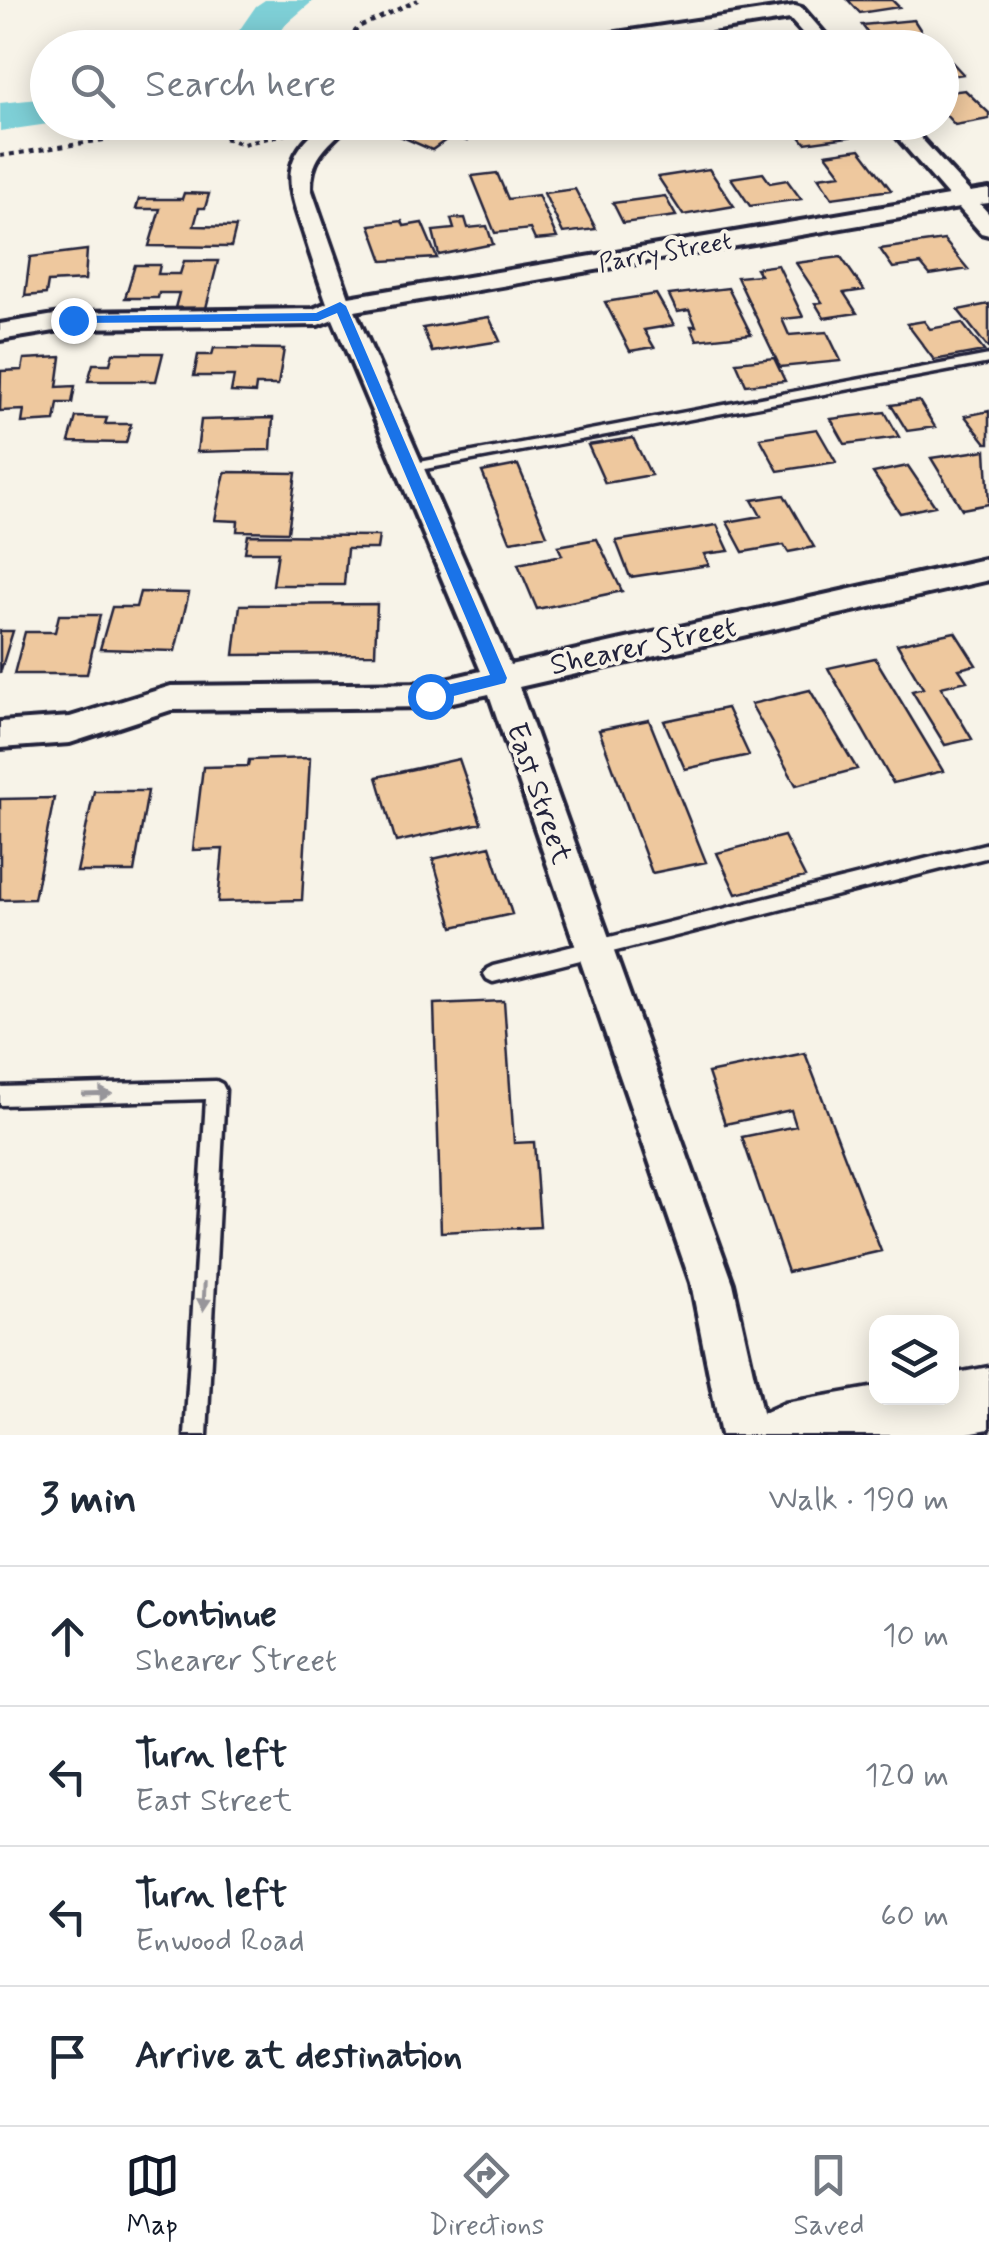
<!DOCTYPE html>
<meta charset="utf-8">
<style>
:root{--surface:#fff;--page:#f6f6f7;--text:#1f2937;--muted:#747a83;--line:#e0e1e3;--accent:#111827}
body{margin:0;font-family:Mynerve,sans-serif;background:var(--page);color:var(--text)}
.controls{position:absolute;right:30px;bottom:30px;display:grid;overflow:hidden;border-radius:20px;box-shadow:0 5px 25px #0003}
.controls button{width:90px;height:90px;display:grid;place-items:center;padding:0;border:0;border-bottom:2px solid var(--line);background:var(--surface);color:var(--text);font:50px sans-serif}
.stop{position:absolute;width:30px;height:30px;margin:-22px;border:8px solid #1a73e8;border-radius:50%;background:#fff}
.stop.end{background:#1a73e8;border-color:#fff;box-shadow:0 2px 10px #0008}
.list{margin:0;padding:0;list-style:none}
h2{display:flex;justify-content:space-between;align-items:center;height:130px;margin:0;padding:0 40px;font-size:42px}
h2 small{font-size:32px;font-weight:400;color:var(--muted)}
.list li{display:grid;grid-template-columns:65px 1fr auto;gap:30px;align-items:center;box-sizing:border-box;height:140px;padding:0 40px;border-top:2px solid var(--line)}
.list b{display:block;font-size:38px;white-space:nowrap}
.list p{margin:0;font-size:32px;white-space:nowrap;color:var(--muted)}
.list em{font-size:32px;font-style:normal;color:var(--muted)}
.icon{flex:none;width:55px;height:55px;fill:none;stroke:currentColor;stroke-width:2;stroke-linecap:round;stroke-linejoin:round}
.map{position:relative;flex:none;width:989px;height:1435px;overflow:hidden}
.search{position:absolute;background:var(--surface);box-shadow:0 5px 25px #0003;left:30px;right:30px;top:30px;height:110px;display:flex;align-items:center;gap:25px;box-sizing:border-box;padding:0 35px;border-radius:55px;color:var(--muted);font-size:38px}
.sheet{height:690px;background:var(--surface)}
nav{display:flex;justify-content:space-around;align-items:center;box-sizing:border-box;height:140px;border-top:2px solid var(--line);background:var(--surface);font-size:28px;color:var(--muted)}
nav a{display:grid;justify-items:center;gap:5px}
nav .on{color:var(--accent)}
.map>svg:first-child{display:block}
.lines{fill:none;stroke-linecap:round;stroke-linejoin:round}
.river{fill:#7ecfd6;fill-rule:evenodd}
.building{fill:#eec89e;stroke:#22223b;stroke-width:2.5}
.service-casing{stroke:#22223b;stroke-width:7}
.minor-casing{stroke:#22223b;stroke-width:8}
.secondary-casing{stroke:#22223b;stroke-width:7}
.path{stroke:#22223b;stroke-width:4;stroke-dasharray:5 5;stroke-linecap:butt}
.service{fill:#f7f3e8;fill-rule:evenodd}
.minor{fill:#f7f3e8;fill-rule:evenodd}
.secondary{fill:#f7f3e8;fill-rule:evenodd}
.oneway{fill:#97959a}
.route{fill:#1a73e8}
.labels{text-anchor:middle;stroke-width:8;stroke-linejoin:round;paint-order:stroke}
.far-street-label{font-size:25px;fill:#22223b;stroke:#f7f3e8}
.street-label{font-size:30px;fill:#22223b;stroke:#f7f3e8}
</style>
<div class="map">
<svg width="989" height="1435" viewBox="0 0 989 1435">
<rect width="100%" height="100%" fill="#f7f3e8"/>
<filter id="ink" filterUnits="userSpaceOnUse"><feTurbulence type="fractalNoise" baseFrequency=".01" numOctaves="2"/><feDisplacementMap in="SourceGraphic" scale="20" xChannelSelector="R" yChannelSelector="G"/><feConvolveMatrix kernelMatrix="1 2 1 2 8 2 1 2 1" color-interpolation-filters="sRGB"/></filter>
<g filter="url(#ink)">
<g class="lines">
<!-- river -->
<path class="river" d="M265 0H314L286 24 270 48H227L256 6Z
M48 98V122H62L0 131V103Z"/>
</g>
<!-- building -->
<path class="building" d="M848 0H892L899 7 860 13Z
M914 20 932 48H897L887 35 871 37 862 25Z
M950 60 963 74 942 77V62Z
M965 90 989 113V119L955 125 942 111V102L947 101 942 93Z
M421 122H495L467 141 453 135 432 150 400 136Z
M810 122H851L862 135 805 143 791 125Z
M860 149 891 190 832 198 818 177 841 174 826 154Z
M709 169 734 206 683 215 658 177Z
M497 173 508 199 538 195 557 238 535 240 530 229 495 233 472 176Z
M763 173 770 183 787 180 801 199 750 206 731 178Z
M575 189 596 229 563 233 544 193Z
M184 193 209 194 205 208H199L194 226 236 227 231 247 149 246 160 209H136L139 199H182Z
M665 196 676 216 623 223 613 203Z
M465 218 468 228 487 226 493 244 439 255 433 231 454 229 451 219Z
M402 221 404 226 422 223 437 258 383 261 370 225Z
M944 240 968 269 930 275 921 264 893 268 880 249Z
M87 250 85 280 48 282 46 294 25 296 30 257Z
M841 257 864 290 844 293 857 313 824 318 815 303 822 302 796 263Z
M184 261H218L206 308H175L179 293H159L158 298H125L135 265H160L158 274H180Z
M778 265 803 317 782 319 789 335 827 332 841 361 780 367 737 277 760 275 756 268Z
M728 288 751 334 697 340 691 326H696L689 310 677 312 669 295Z
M656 294 674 325 644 330 654 347 630 351 605 302Z
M989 304V348H988L958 310Z
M489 317 500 341 432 352 423 328Z
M924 321 930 329 962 323 984 351 934 360 907 324Z
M214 348 284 349 278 385H256L255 393 231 392 234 376H194L198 355H212Z
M113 353H163L156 381H88L93 364H110Z
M61 357 57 387 75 386 72 403H58L55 421 22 423 24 410 0 411 1 371 22 370 24 359Z
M774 358 785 381 746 385 736 362Z
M919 401 935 427 907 431 891 405Z
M989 411V443H986L965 416Z
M885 412 899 437 845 444 831 419Z
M76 417 107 418 105 424H131L126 443 69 442Z
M273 418 271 450 197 452 201 420Z
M817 429 836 462 778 471 760 438Z
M633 438 651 475 605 483 588 445Z
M986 450 989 504 962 509 931 458Z
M518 465 547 535 510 541 482 472Z
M908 466 935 506 900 513 873 473Z
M225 472 296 473 288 532 237 531 238 521 215 520Z
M784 495 814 547 788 552 784 545 743 552 727 522 761 516 752 500Z
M717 525 729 551 704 554 709 565 630 577 616 541Z
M248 535 379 536 377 549H347L344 585H273L278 552H245Z
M597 539 622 591 537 609 518 564 562 555 558 546Z
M140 592 189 593 175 651 100 649 112 607H136Z
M377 604 375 654 234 655 240 605Z
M59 615H100L87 674H14L25 632H55Z
M0 631H13L0 673Z
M955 632 976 665 959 669 967 681 941 687 972 739 945 745 912 691 923 688 897 644Z
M875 658 943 771 893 783 828 668Z
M810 690 857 769 796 785 751 704Z
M727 708 749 755 685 769 664 721Z
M649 720 706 862 652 873 599 730Z
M310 758 302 900 218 902 223 849 193 850 203 767 248 766 249 760Z
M459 759 481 823 396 842 377 777Z
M94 791H148L134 872H77Z
M54 798 34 899 0 900V799Z
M784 836 805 877 736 894 717 853Z
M490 846 512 914 453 927 433 859Z
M504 1001 514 1143 534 1142 540 1227 441 1232 434 1004Z
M805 1053 881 1251 788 1272 742 1137 796 1126 791 1110 725 1124 708 1073Z"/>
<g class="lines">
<defs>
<path id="service" d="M582 122H620L577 129 572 126Z
M989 355V363L409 472 403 468 409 464Z
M989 843V857L493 982 487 979 484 974 487 969 493 966Z
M216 1081 222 1084 225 1090 207 1435H185L206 1099 0 1105V1087Z"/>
<path id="minor" d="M795 6 802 8 837 48H816L790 19 600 48H547L557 42Z
M326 122H351C330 145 311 154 311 188L349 297 948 196 884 122H906L970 192 989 189V203L980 204 989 214V235L981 233 959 208 355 311 510 665 989 558V580L519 687 733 1283 767 1435H721L691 1283 489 694 430 707 171 710 70 743 0 748V722L70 717 171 686 430 683 481 671 333 319 318 325 73 328 0 340V324L73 312 313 309 327 303C319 280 311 257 304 234 287 184 278 159 326 122Z"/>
<path id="secondary" d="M989 1367V1429L957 1435H753L763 1413 785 1403 876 1387V1398H952V1374Z"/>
</defs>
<!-- service casing -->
<use href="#service" class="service-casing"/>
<!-- minor casing -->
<use href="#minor" class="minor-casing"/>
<!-- secondary casing -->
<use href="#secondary" class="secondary-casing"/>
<!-- path -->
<path class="path" d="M340 48 359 27 418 0
M256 122 254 129 232 132 224 138 243 144 290 133
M0 156 222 122"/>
<!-- service -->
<use href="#service" class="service"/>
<!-- minor -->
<use href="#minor" class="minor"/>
<!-- secondary -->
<use href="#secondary" class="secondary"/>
</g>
<!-- one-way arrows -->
<defs><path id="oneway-solid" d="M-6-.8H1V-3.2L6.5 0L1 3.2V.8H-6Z" transform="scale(2.5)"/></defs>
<g class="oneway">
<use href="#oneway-solid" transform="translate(97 1094) rotate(-2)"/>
<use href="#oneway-solid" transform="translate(204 1296) rotate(93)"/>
</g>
</g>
<!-- route -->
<path class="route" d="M340 302 346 306 507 678 505 683 430 702 421 696 430 689 490 675 337 313 318 321 73 323 67 320 73 316 316 313Z"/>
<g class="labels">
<!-- far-street labels -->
<g class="far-street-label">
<text transform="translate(665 251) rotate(-10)" y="9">Parry Street</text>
</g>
<!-- street labels -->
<g class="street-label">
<text transform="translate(643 645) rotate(-12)" y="10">Shearer Street</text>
<text transform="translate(540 793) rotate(71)" y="10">East Street</text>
</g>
</g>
</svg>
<div class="controls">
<button><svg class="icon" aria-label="layers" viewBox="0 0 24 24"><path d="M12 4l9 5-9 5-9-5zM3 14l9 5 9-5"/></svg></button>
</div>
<div class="stop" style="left:430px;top:696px"></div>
<div class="stop end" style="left:73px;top:320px"></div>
<div class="search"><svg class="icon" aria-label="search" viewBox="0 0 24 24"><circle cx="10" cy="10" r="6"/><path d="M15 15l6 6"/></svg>Search here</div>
</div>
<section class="sheet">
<h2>3 min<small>Walk · 190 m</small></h2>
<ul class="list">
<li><svg class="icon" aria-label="ahead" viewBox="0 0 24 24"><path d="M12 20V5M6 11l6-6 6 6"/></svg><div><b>Continue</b><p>Shearer Street</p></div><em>10 m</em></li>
<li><svg class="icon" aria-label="left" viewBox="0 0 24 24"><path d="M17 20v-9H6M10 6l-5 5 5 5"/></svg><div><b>Turn left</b><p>East Street</p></div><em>120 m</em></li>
<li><svg class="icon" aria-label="left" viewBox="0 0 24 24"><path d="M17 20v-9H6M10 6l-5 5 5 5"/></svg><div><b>Turn left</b><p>Enwood Road</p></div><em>60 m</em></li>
<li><svg class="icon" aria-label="arrive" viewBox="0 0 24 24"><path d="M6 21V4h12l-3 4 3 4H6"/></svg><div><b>Arrive at destination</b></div></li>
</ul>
</section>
<nav>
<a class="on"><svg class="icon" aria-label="map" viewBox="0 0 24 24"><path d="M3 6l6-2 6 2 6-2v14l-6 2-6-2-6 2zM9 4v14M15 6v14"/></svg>Map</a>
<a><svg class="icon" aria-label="directions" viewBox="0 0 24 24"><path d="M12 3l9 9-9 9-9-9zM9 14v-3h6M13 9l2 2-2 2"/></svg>Directions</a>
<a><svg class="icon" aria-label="saved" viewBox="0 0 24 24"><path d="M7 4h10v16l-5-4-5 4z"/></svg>Saved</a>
</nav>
